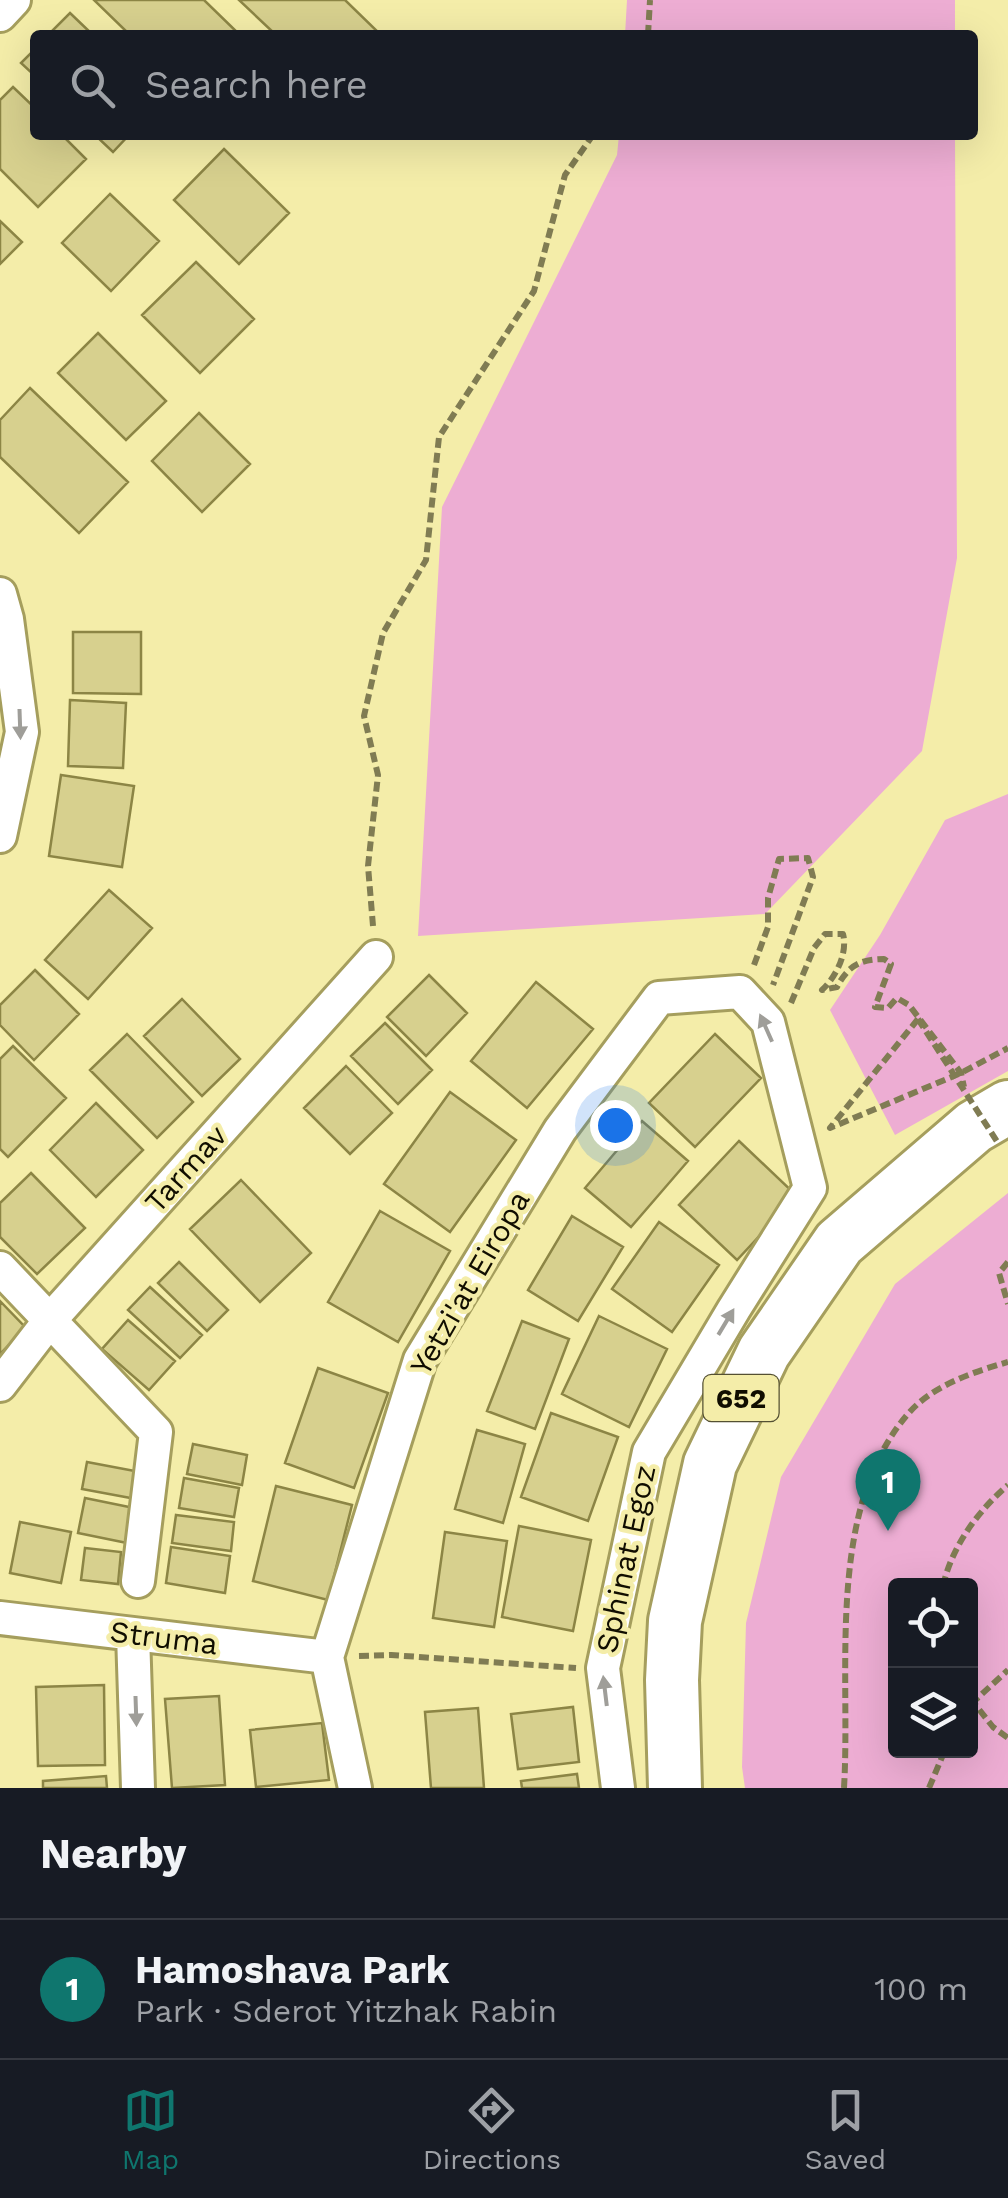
<!DOCTYPE html>
<meta charset="utf-8">
<style>
:root{--surface:#171b24;--page:#20242c;--text:#f1f3f6;--muted:#9ea1a6;--line:#363941;--accent:#0f766e}
body{margin:0;font-family:"Work Sans",sans-serif;background:var(--page);color:var(--text)}
.controls{position:absolute;right:30px;bottom:30px;display:grid;overflow:hidden;border-radius:10px;box-shadow:0 10px 40px #0002}
.controls button{width:90px;height:90px;display:grid;place-items:center;padding:0;border:0;border-bottom:2px solid var(--line);background:var(--surface);color:var(--text);font:50px sans-serif}
.you{position:absolute;left:615px;top:1125px;width:35px;height:35px;margin:-25px;border:8px solid #fff;border-radius:50%;background:#1a73e8;box-shadow:0 0 0 15px #1a73e833}
.badge{display:grid;place-items:center;width:65px;height:65px;border-radius:50%;background:var(--accent);color:#fff;font-size:32px;font-weight:700}
.pin{position:absolute;translate:-50% -82px;filter:drop-shadow(0 2px 5px #0008)}
.pin::after{content:'';position:absolute;top:52px;width:35px;height:30px;background:inherit;clip-path:polygon(0 0,100% 0,50% 100%)}
.list{margin:0;padding:0;list-style:none}
h2{display:flex;justify-content:space-between;align-items:center;height:130px;margin:0;padding:0 40px;font-size:42px}
h2 small{font-size:32px;font-weight:400;color:var(--muted)}
.list li{display:grid;grid-template-columns:65px 1fr auto;gap:30px;align-items:center;box-sizing:border-box;height:140px;padding:0 40px;border-top:2px solid var(--line)}
.list b{display:block;font-size:38px;white-space:nowrap}
.list p{margin:0;font-size:32px;white-space:nowrap;color:var(--muted)}
.list em{font-size:32px;font-style:normal;color:var(--muted)}
.icon{flex:none;width:55px;height:55px;fill:none;stroke:currentColor;stroke-width:2;stroke-linecap:round;stroke-linejoin:round}
.map{position:relative;flex:none;width:1008px;height:1788px;overflow:hidden}
.search{position:absolute;background:var(--surface);box-shadow:0 10px 40px #0002;left:30px;right:30px;top:30px;height:110px;display:flex;align-items:center;gap:25px;box-sizing:border-box;padding:0 35px;border-radius:10px;color:var(--muted);font-size:38px}
.sheet{height:270px;background:var(--surface)}
nav{display:flex;justify-content:space-around;align-items:center;box-sizing:border-box;height:140px;border-top:2px solid var(--line);background:var(--surface);font-size:28px;color:var(--muted)}
nav a{display:grid;justify-items:center;gap:5px}
nav .on{color:var(--accent)}
.map>svg:first-child{display:block}
.green{fill:#edadd3;fill-rule:evenodd}
.building{fill:#d7d08e;stroke:#8c8545;stroke-width:2.5}
.lines{fill:none;stroke-linecap:round;stroke-linejoin:round}
.street-casing{stroke:#a59e5d;stroke-width:38}
.primary-casing{stroke:#a59e5d;stroke-width:58}
.path{stroke:#807c53;stroke-width:6;stroke-dasharray:10 5;stroke-linecap:butt}
.street{stroke:#fff;stroke-width:32}
.primary{stroke:#fff;stroke-width:52}
.path-bridge{stroke:#807c53;stroke-width:6;stroke-dasharray:10 5;stroke-linecap:butt}
.oneway{fill:#9f9e99}
.labels{text-anchor:middle;stroke-width:9;stroke-linejoin:round;paint-order:stroke}
.shield{fill:#f4eda9;stroke:#545033;stroke-width:2.5}
.shield-label{font-size:28px;font-weight:bold;fill:#100d00}
.street-label{font-size:30px;fill:#100d00;stroke:#f4eda9}
</style>
<div class="map">
<svg width="1008" height="1788" viewBox="0 0 1008 1788">
<rect width="100%" height="100%" fill="#f4eda9"/>
<!-- green -->
<path class="green" d="M627 0H955V35H625Z
M619 135H955L957 558 922 751 765 914 418 936 442 507 617 155Z
M1008 794V1071L895 1135 830 1010 880 935 945 820Z
M1008 1193V1788H745L742 1767 746 1623 781 1477 895 1284ZM896 1586H970V1750H896Z"/>
<!-- building -->
<path class="building" d="M94 0H204L240 35H130Z
M239 0H345L379 33 276 35Z
M70 13 93 35H48Z
M35 49V76L21 63Z
M13 87 35 108V135H62L86 159 38 207 0 169V100Z
M95 135H129L113 152Z
M224 149 289 213 239 264 174 200Z
M110 194 159 241 111 291 62 243Z
M0 221 22 242 0 264Z
M196 262 254 319 200 373 142 315Z
M98 333 166 401 126 440 58 373Z
M30 388 128 482 79 533 0 457V420Z
M199 413 250 464 202 512 152 461Z
M73 632H141V694L73 693Z
M70 700 126 703 123 768 68 766Z
M61 775 134 786 122 867 49 856Z
M109 890 152 928 88 999 45 960Z
M35 970 79 1014 34 1060 0 1025V1005Z
M429 975 467 1013 426 1056 387 1017Z
M536 982 593 1029 527 1108 471 1061Z
M182 999 240 1059 202 1096 144 1036Z
M385 1023 432 1070 398 1104 351 1056Z
M127 1034 193 1102 157 1138 90 1070Z
M715 1034 761 1078 695 1147 649 1103Z
M13 1046 66 1098 8 1157 0 1149V1059Z
M346 1066 392 1113 350 1154 304 1108Z
M450 1092 516 1140 450 1232 384 1184Z
M96 1103 143 1150 96 1197 50 1150Z
M642 1121 688 1161 631 1227 585 1188Z
M739 1141 797 1196 737 1260 679 1205Z
M31 1173 85 1228 37 1274 0 1237V1203Z
M241 1180 311 1253 260 1302 190 1229Z
M380 1211 450 1251 398 1342 328 1302Z
M572 1216 623 1247 578 1321 528 1290Z
M659 1222 719 1265 672 1332 612 1289Z
M179 1262 228 1310 207 1331 158 1283Z
M150 1287 202 1335 180 1358 128 1310Z
M0 1301 26 1328 0 1354Z
M599 1316 667 1349 629 1427 562 1394Z
M128 1320 175 1361 149 1390 102 1349Z
M522 1321 569 1339 535 1429 487 1411Z
M318 1368 388 1393 354 1488 285 1463Z
M551 1413 618 1437 588 1521 521 1497Z
M477 1430 525 1444 503 1523 455 1509Z
M193 1444 247 1455 242 1485 187 1474Z
M87 1462 140 1472 136 1499 82 1489Z
M184 1478 239 1488 234 1517 179 1508Z
M276 1486 352 1505 328 1600 253 1581Z
M85 1498 134 1508 127 1543 78 1533Z
M176 1515 234 1522 231 1551 172 1543Z
M20 1522 71 1532 61 1583 10 1573Z
M519 1526 591 1540 573 1631 502 1617Z
M445 1532 507 1541 494 1627 433 1618Z
M171 1547 230 1556 225 1593 166 1583Z
M85 1548 121 1552 118 1584 81 1580Z
M104 1685 105 1765 38 1766 36 1687Z
M219 1696 225 1785 172 1788 165 1699Z
M573 1707 579 1762 518 1769 511 1714Z
M478 1708 484 1788H431L425 1712Z
M322 1723 329 1780 256 1787 250 1730Z
M577 1774 579 1788H522L521 1781Z
M106 1776 107 1788H43V1781Z"/>
<g class="lines">
<defs>
<path id="street" d="M0 15 14 0
M0 594 7 619 22 732 0 836
M0 1268 156 1432 138 1581
M0 1385 50 1320 376 957
M0 1618 327 1657
M133 1634 138 1788
M355 1788 327 1657 420 1360 560 1130 659 998 740 992 768 1022 810 1188 734 1309 649 1452 603 1668 618 1788"/>
<path id="primary" d="M675 1788 672 1680 675 1621 710 1464 764 1352 839 1243 974 1127 1008 1107"/>
</defs>
<!-- street casing -->
<use href="#street" class="street-casing"/>
<!-- primary casing -->
<use href="#primary" class="primary-casing"/>
<!-- path -->
<path class="path" d="M648 35 650 0
M373 926 368 866 378 775 364 716 383 633 426 560 439 437 534 291 565 175 593 135
M754 965 768 927V898L779 859 808 858 813 877 773 985
M791 1003 814 948 825 934H843C848 953 836 977 822 990L837 987C848 966 860 959 884 959L891 964 875 1007 888 1008 897 998 909 1005 961 1073 964 1087
M918 1019 830 1128 961 1073 1008 1048
M1008 1262 999 1273 1008 1304
M943 1586C952 1546 978 1511 1008 1485
M359 1656 391 1655 576 1668
M970 1698 993 1727 1008 1738
M971 1704 1008 1670
M844 1788C851 1671 825 1512 907 1415 931 1386 973 1372 1008 1362
M929 1788 945 1750"/>
<!-- street -->
<use href="#street" class="street"/>
<!-- primary -->
<use href="#primary" class="primary"/>
<!-- path-bridge -->
<path class="path-bridge" d="M918 1019 998 1143"/>
</g>
<!-- one-way arrows -->
<defs><path id="oneway-solid" d="M-6-.8H1V-3.2L6.5 0L1 3.2V.8H-6Z" transform="scale(2.5)"/></defs>
<g class="oneway">
<use href="#oneway-solid" transform="translate(20 724) rotate(88)"/>
<use href="#oneway-solid" transform="translate(766 1028) rotate(-114)"/>
<use href="#oneway-solid" transform="translate(726 1322) rotate(-59)"/>
<use href="#oneway-solid" transform="translate(605 1691) rotate(-97)"/>
<use href="#oneway-solid" transform="translate(136 1711) rotate(88)"/>
</g>
<g class="labels">
<!-- shield labels -->
<rect class="shield" x="703.5" y="1375" width="75" height="46" rx="8"/>
<g class="shield-label">
<text x="741" y="1408">652</text>
</g>
<!-- street labels -->
<g class="street-label">
<text transform="translate(186 1169) rotate(-48)" y="10">Tarmav</text>
<text transform="translate(470 1283) rotate(-60)" y="10">Yetzi'at Eiropa</text>
<text transform="translate(626 1559) rotate(-78)" y="10">Sphinat Egoz</text>
<text transform="translate(164 1638) rotate(7)" y="10">Struma</text>
</g>
</g>
</svg>
<div class="controls">
<button><svg class="icon" aria-label="locate" viewBox="0 0 24 24"><circle cx="12" cy="12" r="6"/><path d="M12 2v4M12 18v4M2 12h4M18 12h4"/></svg></button>
<button><svg class="icon" aria-label="layers" viewBox="0 0 24 24"><path d="M12 4l9 5-9 5-9-5zM3 14l9 5 9-5"/></svg></button>
</div>
<div class="you"></div>
<div class="pin badge" style="left:888px;top:1531px">1</div>
<div class="search"><svg class="icon" aria-label="search" viewBox="0 0 24 24"><circle cx="10" cy="10" r="6"/><path d="M15 15l6 6"/></svg>Search here</div>
</div>
<section class="sheet">
<h2>Nearby<small></small></h2>
<ul class="list">
<li><span class="badge">1</span><div><b>Hamoshava Park</b><p>Park · Sderot Yitzhak Rabin</p></div><em>100 m</em></li>
</ul>
</section>
<nav>
<a class="on"><svg class="icon" aria-label="map" viewBox="0 0 24 24"><path d="M3 6l6-2 6 2 6-2v14l-6 2-6-2-6 2zM9 4v14M15 6v14"/></svg>Map</a>
<a><svg class="icon" aria-label="directions" viewBox="0 0 24 24"><path d="M12 3l9 9-9 9-9-9zM9 14v-3h6M13 9l2 2-2 2"/></svg>Directions</a>
<a><svg class="icon" aria-label="saved" viewBox="0 0 24 24"><path d="M7 4h10v16l-5-4-5 4z"/></svg>Saved</a>
</nav>
